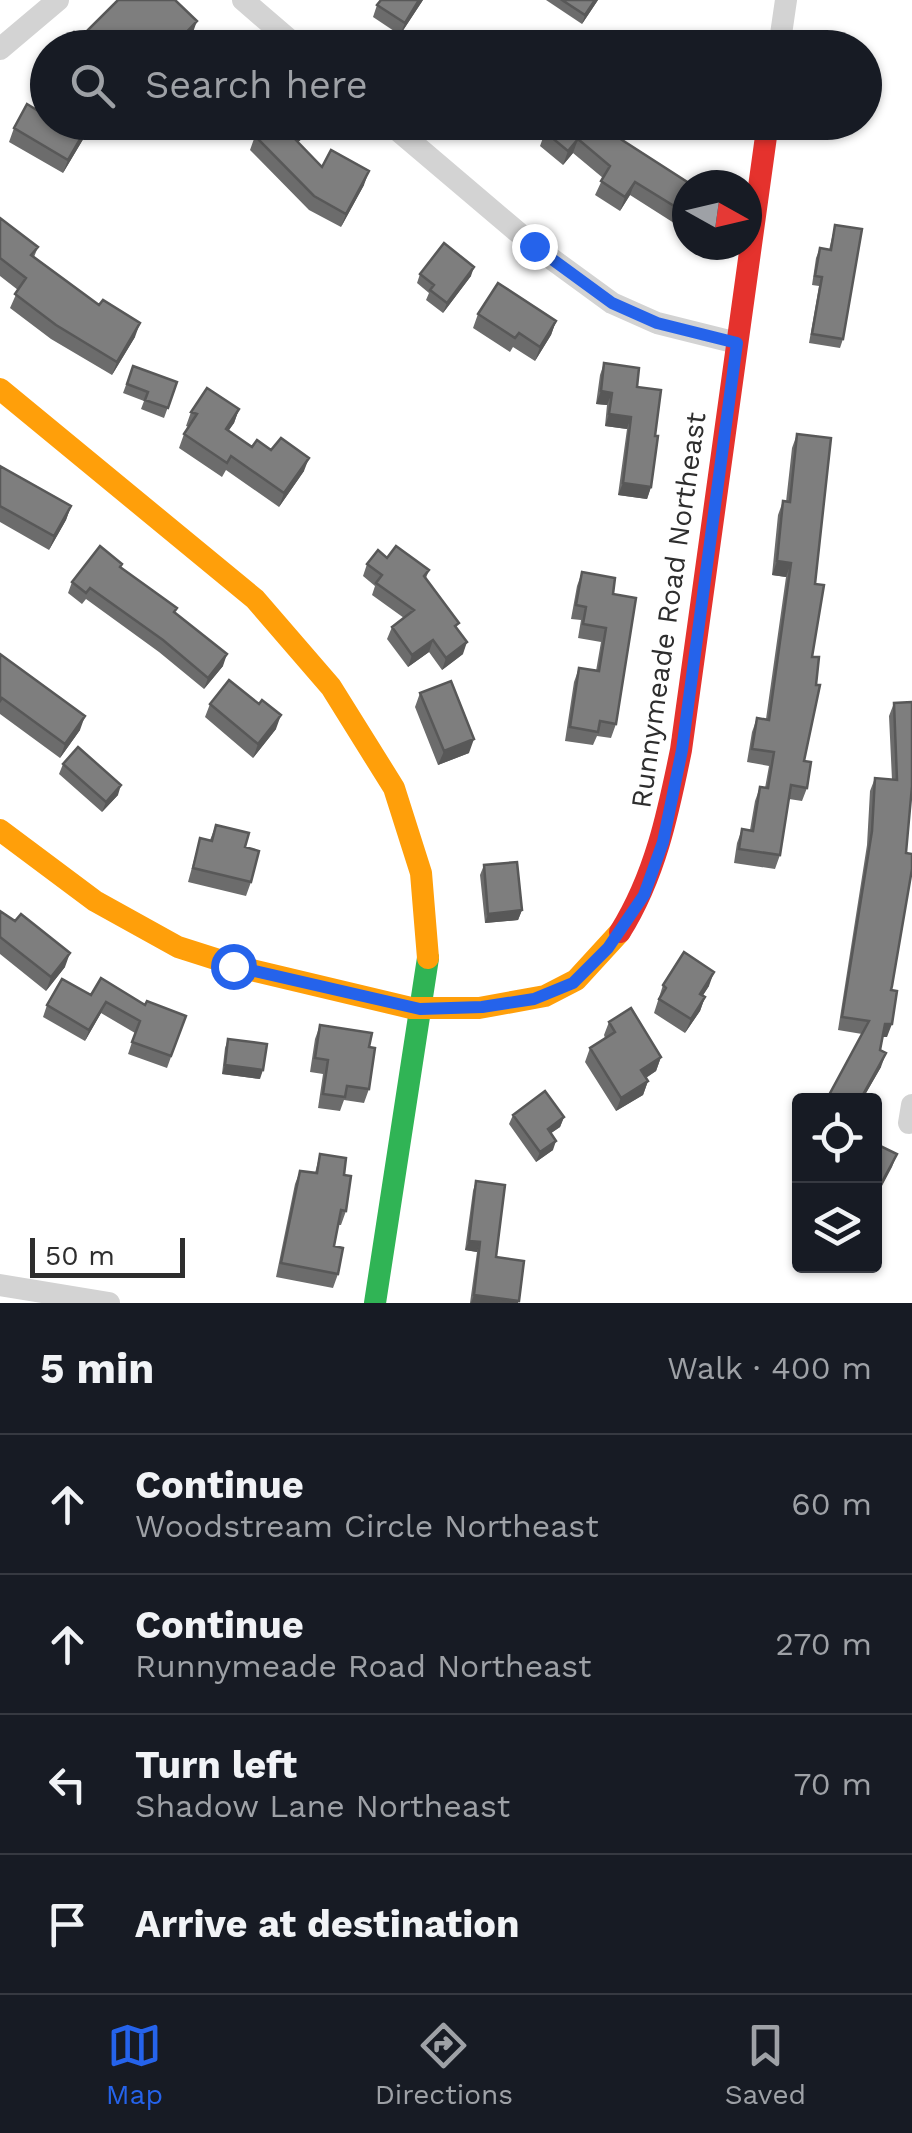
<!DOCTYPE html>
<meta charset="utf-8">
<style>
:root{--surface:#171b24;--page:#20242c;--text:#f1f3f6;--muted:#9ea1a6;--line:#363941;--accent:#2563eb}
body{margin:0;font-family:"Work Sans",sans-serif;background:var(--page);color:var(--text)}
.controls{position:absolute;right:30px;bottom:30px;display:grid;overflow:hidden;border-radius:10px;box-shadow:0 2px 8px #0004}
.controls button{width:90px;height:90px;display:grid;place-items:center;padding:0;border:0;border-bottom:2px solid var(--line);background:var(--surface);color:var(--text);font:50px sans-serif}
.compass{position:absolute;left:672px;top:170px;width:90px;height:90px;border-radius:50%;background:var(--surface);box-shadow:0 2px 8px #0004;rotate:98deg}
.scale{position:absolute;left:30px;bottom:25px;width:155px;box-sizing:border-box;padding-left:10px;border:5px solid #2e2e2e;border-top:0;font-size:28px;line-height:35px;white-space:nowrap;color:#2e2e2e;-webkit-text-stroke:8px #fff;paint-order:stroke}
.stop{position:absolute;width:30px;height:30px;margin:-22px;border:8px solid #2563eb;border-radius:50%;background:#fff}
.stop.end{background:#2563eb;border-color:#fff;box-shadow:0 2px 10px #0008}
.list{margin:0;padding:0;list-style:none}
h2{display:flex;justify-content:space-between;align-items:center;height:130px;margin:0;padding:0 40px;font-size:42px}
h2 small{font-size:32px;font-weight:400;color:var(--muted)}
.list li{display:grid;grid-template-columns:65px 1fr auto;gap:30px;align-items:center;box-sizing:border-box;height:140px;padding:0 40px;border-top:2px solid var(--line)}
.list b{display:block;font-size:38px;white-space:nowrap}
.list p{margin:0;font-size:32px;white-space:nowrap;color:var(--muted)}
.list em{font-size:32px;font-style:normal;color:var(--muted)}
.icon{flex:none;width:55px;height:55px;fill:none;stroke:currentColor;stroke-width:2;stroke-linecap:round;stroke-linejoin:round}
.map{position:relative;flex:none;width:912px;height:1303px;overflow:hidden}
.search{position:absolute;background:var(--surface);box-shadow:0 2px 8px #0004;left:30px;right:30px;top:30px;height:110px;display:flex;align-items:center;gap:25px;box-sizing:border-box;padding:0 35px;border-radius:55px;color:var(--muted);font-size:38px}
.sheet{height:690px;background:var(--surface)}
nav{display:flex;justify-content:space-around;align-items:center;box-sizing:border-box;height:140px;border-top:2px solid var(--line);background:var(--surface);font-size:28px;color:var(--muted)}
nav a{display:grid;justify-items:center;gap:5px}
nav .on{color:var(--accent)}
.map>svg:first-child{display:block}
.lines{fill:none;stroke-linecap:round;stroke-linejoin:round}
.street{stroke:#d3d3d3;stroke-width:22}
.fast{stroke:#30b455;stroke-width:22}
.slow{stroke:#ff9f0a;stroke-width:22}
.jam{stroke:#e5322d;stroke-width:22}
.wall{fill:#6c6c6c}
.shaded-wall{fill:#585858}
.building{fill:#7e7e7e;stroke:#585858;stroke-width:2.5}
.route{stroke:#2563eb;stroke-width:12}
.labels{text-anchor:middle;stroke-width:10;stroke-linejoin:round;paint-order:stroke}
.street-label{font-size:28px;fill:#2e2e2e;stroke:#fff}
</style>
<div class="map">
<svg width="912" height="1303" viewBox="0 0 912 1303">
<rect width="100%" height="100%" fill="#fff"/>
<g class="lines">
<!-- street -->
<path class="street" d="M243 0 299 48
M779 48 786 0
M0 49 58 0
M388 122 534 246 612 303 657 323 737 343
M909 1123 912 1105
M0 1285 109 1303"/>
<!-- fast -->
<path class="fast" d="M375 1303 428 958"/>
<!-- slow -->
<path class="slow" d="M0 389 255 599 331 687 394 788 421 873 428 958
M0 830 95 901 178 947 247 969 411 1008H479L545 996 576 980 620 932"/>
<!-- jam -->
<path class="jam" d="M620 932C655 876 668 814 681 750L768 122"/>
</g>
<!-- wall -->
<path class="wall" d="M118 0 192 35 180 48H60L61 45 80 38Z
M423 0 400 35 373 17 377 5Z
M546 0H598L582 24Z
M45 115 88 131 63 173 9 142 14 128Z
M269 122H312L309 132 298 142 322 167 364 185 341 227 309 210 250 150 255 136Z
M545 132 621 139 687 185V203L674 223 630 195 620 211 595 195 603 178 573 153 563 165 540 146Z
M0 218 38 247 34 257 135 337 112 375 51 339 10 308 18 290 0 276Z
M835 225 843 339 840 348 809 343 819 286 812 285 816 258 820 248 829 250Z
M420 274 471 276 443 313 426 300 429 293 417 283Z
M478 314 556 321 551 335 535 361 513 347 510 352 473 328Z
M604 363 637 387 655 436 651 487 647 499 618 495 627 429 605 426 607 405 596 404 600 375Z
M133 366 177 382 164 418 141 409 144 401 123 393Z
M239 409 234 423 228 431 252 447 304 471 279 507 226 470 222 477 179 448 184 434 189 427 186 426 191 412Z
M797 434 815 584 812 657 804 761 807 788 802 801 789 799 780 855 775 869 734 863 737 843 742 829 750 830 755 801 760 787 765 788 769 766 747 762 752 732 757 718 766 719 786 577 772 575 778 515 783 501 786 502 792 448Z
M0 466 71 506 66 520 49 550 0 522Z
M387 558 429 570 426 578 457 629 463 654 442 670 429 652 408 667 387 639 392 627 404 618 372 595 375 586 363 576 367 564Z
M121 568 175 613 223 666 204 689 159 652 86 599 82 604 68 593 72 582Z
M582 572 613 594 616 724 611 738 597 736 593 745 565 741 574 682 579 668 596 671 601 642 578 638 581 620 571 619 577 586Z
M0 654 80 730 60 758 0 714Z
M420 693 469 753 438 765 415 707Z
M912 702 887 1037H883L880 1050 881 1067 862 1100H827L862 1034 838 1030 867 845 870 791 875 778 892 780 889 716 894 703Z
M210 704 276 729 253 758 205 717Z
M63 764 118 795 102 812 59 774Z
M216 825 245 847 251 882 246 896 188 882 200 838 210 840Z
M484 865 522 910 518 920 485 923 480 875Z
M0 911 65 967 46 991 0 954Z
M663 985 709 986 702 996 705 997 700 1011 685 1033 654 1013Z
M91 995 145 1005 186 1016 167 1068 128 1054 135 1033 101 1013 85 1041 43 1017 47 1005Z
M609 1022 661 1057 656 1071 646 1078 648 1081 643 1095 616 1111 585 1062 590 1048 605 1038 604 1035Z
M320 1025 369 1047V1089L364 1103 344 1100 340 1111 318 1108 323 1074 310 1072 315 1039Z
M228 1039 260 1079 222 1074 225 1048Z
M513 1115 564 1117 560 1127 551 1133 553 1150 536 1162 509 1124Z
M320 1154 344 1175 346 1211 341 1225H338L334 1246 338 1274 333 1288 276 1277 295 1184 300 1171 315 1173Z
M476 1181 496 1257 518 1303H470L477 1252 465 1250 473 1191Z"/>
<!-- shaded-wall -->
<path class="shaded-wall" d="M419 0H423L400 35 405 23Z
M595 0H598L582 24 585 15Z
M197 21 192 35 180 48H173Z
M163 33 158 47 154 48 157 40Z
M90 122 88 131 63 173 68 160Z
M309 122H312L309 132 289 151 294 138Z
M578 139 573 153 563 165 568 151Z
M369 171 364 185 341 227 346 214Z
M635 182 630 195 620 211 625 197Z
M687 197V203L674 223 679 209Z
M474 267 471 276 443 313 447 303Z
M556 321 551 335 535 361 540 347Z
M140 323 135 337 112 375 117 362Z
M601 391 612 393 607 405 596 404Z
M239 409 234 423 220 443 226 429Z
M609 414 631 417 627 429 605 426Z
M309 458 304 471 279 507 284 493Z
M623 483 651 487 647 499 618 495Z
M71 506 66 520 49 550 54 536Z
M777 561 791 563 786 577 772 575Z
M433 640 429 652 408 667 412 655Z
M467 642 463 654 442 670 446 658Z
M227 654 223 666 204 689 208 678Z
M281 715 276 729 253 758 258 744Z
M85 716 80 730 60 758 65 744Z
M474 739 469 753 438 765 444 751Z
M121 785 118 795 102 812 106 802Z
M522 910 518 920 485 923 488 914Z
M70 953 65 967 46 991 51 977Z
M714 972 709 986 695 1008 700 994Z
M705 997 700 1011 685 1033 691 1019Z
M106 1002 101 1013 85 1041 89 1030Z
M885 1024H892L887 1037H880Z
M886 1053 881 1067 862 1100H860Z
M661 1057 656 1071 636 1084 641 1070Z
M225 1065 263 1070 260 1079 222 1074Z
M648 1081 643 1095 616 1111 621 1098Z
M564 1117 560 1127 544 1138 548 1129Z
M556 1141 553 1150 536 1162 540 1152Z
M897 1154 892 1167 874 1201V1197Z
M469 1241 480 1242 477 1252 465 1250Z
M474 1295 519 1301 518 1303H471Z"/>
<!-- building -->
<path class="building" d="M118 0H175L197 21 175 44 163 33 157 40 153 37 142 48H63L61 45 74 32 80 38Z
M381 0H419L405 23 377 5Z
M562 0H595L585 15Z
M27 104 45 115 48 110V122H90L68 160 14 128Z
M269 122H309L294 138 322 167 331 150 369 171 346 214 314 196 255 136Z
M552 122H609L623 134 619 138 692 185H687V197L679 209 635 182 625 197 601 181 610 166 578 139 568 151 545 132Z
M0 218 38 247 31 255 99 305 103 300 140 323 117 362 56 325 15 294 26 278 0 258Z
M835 225 862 229 843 339 812 334 822 277 815 276 820 248 831 250Z
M444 243 474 267 447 303 430 290 434 285 420 274Z
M498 283 556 321 540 347 519 333 515 338 478 314Z
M604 363 639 368 637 387 661 390 655 436H658L651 487 623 483 631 417 609 414 612 393 601 391Z
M133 366 177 382 168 408 145 400 148 392 127 384Z
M207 388 239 409 226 429 252 447 257 440 271 450 281 438 309 458 284 493 231 456 227 463 184 434 197 414 191 412Z
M797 434 831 438 815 584 824 585 812 657H819L816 685H820L804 761 811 762 807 788 791 785 780 855 739 849 742 829 753 831 760 787 768 788 774 752 752 749 757 718 769 720 791 563 777 561 783 501 790 502Z
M0 466 71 506 54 536 0 506Z
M100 546 122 564 120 567 177 608 174 612 227 654 208 678 163 640 90 588 86 593 72 582Z
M396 546 429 570 424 576 459 623 455 626 467 642 446 658 433 640 412 655 392 627 414 610 376 583 382 575 367 564 378 550 387 558Z
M582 572 615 578 613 594 636 598 616 724 600 721 598 732 570 727 579 668 599 671 606 628 583 624 586 607 576 605Z
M0 654 85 716 65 744 2 698 0 701Z
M229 680 259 704 262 700 281 715 258 744 210 704Z
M451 681 474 739 444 751 420 693Z
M912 702V786L906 853 912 854V869L892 986 891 990 897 991 892 1024H885L880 1050 886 1053 860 1100H835L828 1097 869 1021 842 1017 872 831 875 778 897 780 894 703Z
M78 747 121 785 106 802 63 764Z
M216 825 249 833 245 847 259 851 251 882 193 868 200 838 212 841Z
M517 862 522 910 488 914 484 865Z
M0 911 15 921 21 914 70 953 51 977 0 937Z
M684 952 714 972 700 994 705 997 691 1019 659 999 666 988 663 985Z
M101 978 145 1005 147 1001 186 1016 171 1056 132 1042 140 1021 106 1002 89 1030 47 1005 62 979 91 995Z
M631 1008 661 1057 641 1070 648 1081 621 1098 590 1048 615 1032 609 1022Z
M320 1025 372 1033 369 1047 375 1048 369 1089 347 1086 345 1097 323 1094 328 1060 315 1058Z
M228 1039 267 1044 263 1070 225 1065Z
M545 1091 564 1117 548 1129 556 1141 540 1152 513 1115Z
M874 1143 897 1154 874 1197Z
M320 1154 346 1158 344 1175 351 1176 346 1211 341 1210 334 1246 343 1248 338 1274 281 1263 300 1171 317 1173Z
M476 1181 505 1185 496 1257 524 1261 519 1301 474 1295 480 1242 469 1241Z"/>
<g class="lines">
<!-- route -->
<path class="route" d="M233 966 420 1009 482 1007 534 999 573 983 608 948 644 895 663 842 682 750 737 343 657 323 612 303 534 246"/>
</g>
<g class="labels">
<!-- street labels -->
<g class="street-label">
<text transform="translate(668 610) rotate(-82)" y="10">Runnymeade Road Northeast</text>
</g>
</g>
</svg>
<div class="controls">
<button><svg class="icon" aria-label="locate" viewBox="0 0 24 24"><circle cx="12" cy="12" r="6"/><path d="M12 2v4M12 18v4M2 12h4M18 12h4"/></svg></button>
<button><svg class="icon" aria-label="layers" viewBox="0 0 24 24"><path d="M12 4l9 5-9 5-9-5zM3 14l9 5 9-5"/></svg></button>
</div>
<svg class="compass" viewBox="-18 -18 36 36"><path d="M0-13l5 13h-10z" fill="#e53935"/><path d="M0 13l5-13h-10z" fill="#9ea1a6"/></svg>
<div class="scale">50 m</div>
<div class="stop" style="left:233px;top:966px"></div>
<div class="stop end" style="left:534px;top:246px"></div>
<div class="search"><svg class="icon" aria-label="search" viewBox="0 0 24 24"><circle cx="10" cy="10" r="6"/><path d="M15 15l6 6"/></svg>Search here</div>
</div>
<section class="sheet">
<h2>5 min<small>Walk · 400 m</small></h2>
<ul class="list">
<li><svg class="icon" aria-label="ahead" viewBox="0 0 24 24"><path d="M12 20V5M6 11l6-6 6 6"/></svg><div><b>Continue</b><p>Woodstream Circle Northeast</p></div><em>60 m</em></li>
<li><svg class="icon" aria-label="ahead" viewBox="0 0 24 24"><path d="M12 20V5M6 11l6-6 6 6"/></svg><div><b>Continue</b><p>Runnymeade Road Northeast</p></div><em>270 m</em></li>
<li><svg class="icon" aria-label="left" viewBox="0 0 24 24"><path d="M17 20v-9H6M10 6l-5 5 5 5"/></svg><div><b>Turn left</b><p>Shadow Lane Northeast</p></div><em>70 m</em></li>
<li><svg class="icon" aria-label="arrive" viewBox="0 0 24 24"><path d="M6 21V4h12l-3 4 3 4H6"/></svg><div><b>Arrive at destination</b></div></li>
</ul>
</section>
<nav>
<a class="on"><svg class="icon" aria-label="map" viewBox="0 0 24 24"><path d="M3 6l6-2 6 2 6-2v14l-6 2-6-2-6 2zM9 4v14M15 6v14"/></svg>Map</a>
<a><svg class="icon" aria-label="directions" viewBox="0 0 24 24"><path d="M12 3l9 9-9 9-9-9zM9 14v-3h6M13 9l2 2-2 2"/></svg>Directions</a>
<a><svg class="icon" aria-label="saved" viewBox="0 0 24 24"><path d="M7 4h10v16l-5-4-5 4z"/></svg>Saved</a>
</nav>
